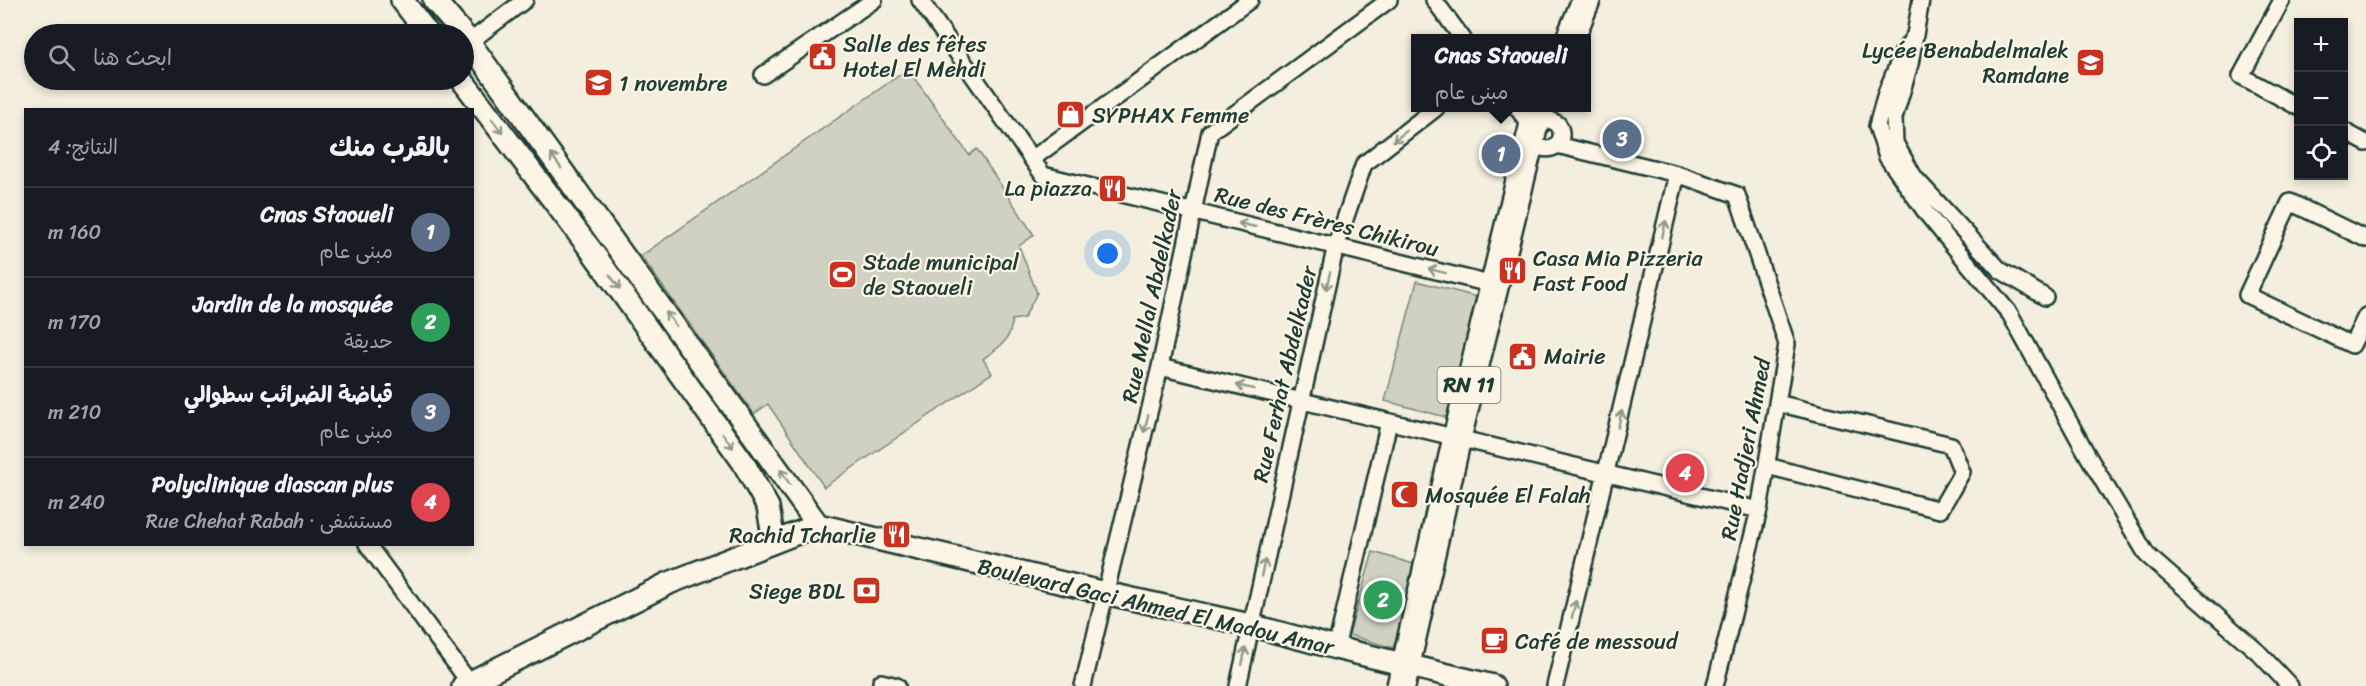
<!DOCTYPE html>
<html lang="ar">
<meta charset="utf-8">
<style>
:root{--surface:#171b24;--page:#20242c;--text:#f1f3f6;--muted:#9ea1a6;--line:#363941;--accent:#1a73e8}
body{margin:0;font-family:Sriracha,"Playpen Sans Arabic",sans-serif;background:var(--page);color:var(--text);direction:rtl}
.controls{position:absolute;right:18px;top:18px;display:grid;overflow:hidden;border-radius:0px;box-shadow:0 3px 9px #0003}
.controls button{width:54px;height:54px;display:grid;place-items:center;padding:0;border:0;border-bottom:2px solid var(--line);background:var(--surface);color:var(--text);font:30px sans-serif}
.you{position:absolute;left:1108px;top:254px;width:21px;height:21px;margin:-15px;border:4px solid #fff;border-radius:50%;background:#1a73e8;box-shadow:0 0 0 9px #1a73e833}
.badge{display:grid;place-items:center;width:39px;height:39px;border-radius:50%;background:var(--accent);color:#fff;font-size:20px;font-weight:700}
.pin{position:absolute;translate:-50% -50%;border:3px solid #fff;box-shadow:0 2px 6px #0006}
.popup{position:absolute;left:1411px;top:34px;width:180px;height:78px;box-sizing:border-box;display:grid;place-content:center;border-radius:0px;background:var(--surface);filter:drop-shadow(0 2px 4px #0005);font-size:20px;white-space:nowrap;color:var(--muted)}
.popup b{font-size:22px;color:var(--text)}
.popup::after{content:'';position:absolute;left:50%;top:100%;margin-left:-12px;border:12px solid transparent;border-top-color:var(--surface)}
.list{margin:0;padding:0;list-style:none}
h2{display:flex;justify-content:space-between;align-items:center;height:78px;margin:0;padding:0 24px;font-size:26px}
h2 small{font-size:20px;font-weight:400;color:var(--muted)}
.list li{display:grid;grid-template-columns:39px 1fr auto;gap:18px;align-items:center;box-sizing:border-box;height:90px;padding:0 24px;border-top:2px solid var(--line)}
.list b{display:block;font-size:22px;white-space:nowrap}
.list p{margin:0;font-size:20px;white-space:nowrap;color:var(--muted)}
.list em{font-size:20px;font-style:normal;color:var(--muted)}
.icon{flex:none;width:33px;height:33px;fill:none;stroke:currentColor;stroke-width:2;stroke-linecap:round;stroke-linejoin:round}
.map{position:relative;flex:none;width:2366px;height:686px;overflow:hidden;direction:ltr}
.search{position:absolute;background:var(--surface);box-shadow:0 3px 9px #0003;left:24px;top:24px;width:450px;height:66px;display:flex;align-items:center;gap:15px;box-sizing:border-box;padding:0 21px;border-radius:33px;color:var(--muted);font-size:22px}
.panel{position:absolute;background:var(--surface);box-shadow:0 3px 9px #0003;left:24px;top:108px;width:450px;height:438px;border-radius:0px;direction:rtl}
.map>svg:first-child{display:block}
.green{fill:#d0d1c2;stroke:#78877b;stroke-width:1.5}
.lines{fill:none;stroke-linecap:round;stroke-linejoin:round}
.street-casing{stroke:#1f3d34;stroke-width:20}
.secondary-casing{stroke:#1f3d34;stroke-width:26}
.highway-casing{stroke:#1f3d34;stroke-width:32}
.street{stroke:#fcf5e5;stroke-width:15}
.secondary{stroke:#fcf5e5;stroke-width:21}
.highway{stroke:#fcf5e5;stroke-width:27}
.oneway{stroke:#8e998c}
.labels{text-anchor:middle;stroke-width:4.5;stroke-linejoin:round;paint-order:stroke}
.shield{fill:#fcf5e5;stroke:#617469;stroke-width:1.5}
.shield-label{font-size:21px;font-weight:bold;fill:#1f3d34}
.poi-label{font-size:22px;fill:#1f3d34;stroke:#fcf5e5;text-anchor:start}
.street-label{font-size:22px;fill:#1f3d34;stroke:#fcf5e5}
</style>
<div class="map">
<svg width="2366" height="686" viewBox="0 0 2366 686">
<rect width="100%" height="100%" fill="#f3eede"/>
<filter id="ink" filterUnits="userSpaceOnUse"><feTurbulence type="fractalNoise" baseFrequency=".0167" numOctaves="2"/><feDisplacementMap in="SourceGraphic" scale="12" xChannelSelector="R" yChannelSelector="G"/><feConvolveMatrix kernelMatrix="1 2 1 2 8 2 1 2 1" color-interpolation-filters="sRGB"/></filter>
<g filter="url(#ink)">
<!-- green -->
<path class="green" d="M908 69 969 155 977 149 1034 235 1019 246 1037 293 1024 318 1012 320C1012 340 998 348 983 359L992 373 824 487 768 404 754 414 641 256Z
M1417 281 1477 297 1446 417 1385 401Z
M1373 552 1417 565 1393 648 1349 635Z"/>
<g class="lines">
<defs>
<path id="street" d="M920 0 1043 175 1494 285
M1434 0 1463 39
M1921 0 1910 64 1894 118 1895 143 1914 177 2000 270 2045 297
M2282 0 2241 76 2298 107
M1915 35 1902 54 1886 93 1877 126 1887 157 1927 214 2010 314 2088 456 2147 555 2258 652 2290 686
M464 46 525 0
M763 75 874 0
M1517 108 1533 128
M2344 131 2366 143
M1532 134 1536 145C1552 156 1568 141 1558 124L1548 119H1537
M1557 145 1677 174 1737 195 1787 344 1759 510 1715 686
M1032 159 1250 0
M2366 239 2290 202 2247 295 2352 345 2366 316
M1160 367 1759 510
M1767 466 1940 510 1962 472 1951 445 1777 403
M367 544 469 682
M1336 648 1389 422
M881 682 897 686
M1083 686 1160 367 1210 132 1389 0
M1238 686 1336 245 1364 164 1436 108
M1555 686 1677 174"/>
<path id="secondary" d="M402 0 428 34
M434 0 463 34
M464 35 818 525
M462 80 591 250 743 462 768 507 774 542
M818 525 1105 593 1250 625 1336 648 1493 686
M463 686 669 583 818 525"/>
<path id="highway" d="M1570 39 1586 0
M1401 686 1457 438 1533 128 1541 108"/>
</defs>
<!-- street casing -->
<use href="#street" class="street-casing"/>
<!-- secondary casing -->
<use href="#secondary" class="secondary-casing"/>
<!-- highway casing -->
<use href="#highway" class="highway-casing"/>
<!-- street -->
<use href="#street" class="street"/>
<!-- secondary -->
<use href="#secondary" class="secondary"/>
<!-- highway -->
<use href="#highway" class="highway"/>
</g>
<!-- one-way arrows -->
<defs><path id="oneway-shaft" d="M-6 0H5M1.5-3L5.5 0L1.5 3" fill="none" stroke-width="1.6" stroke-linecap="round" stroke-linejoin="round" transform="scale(1.5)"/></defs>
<g class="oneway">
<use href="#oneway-shaft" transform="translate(497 126) rotate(53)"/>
<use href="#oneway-shaft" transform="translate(1400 136) rotate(142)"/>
<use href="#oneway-shaft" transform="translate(556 161) rotate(-126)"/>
<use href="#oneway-shaft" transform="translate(1247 225) rotate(-167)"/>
<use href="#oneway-shaft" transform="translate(1664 229) rotate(-77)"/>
<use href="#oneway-shaft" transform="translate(1437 271) rotate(-166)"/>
<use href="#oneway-shaft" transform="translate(1328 281) rotate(103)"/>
<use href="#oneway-shaft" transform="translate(615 282) rotate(54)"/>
<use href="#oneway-shaft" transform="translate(671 319) rotate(-126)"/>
<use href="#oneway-shaft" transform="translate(1245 387) rotate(-167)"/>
<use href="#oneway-shaft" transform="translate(1620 419) rotate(-77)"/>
<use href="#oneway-shaft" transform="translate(1146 424) rotate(104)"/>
<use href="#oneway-shaft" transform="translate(728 441) rotate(54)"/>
<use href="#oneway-shaft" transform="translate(785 477) rotate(-123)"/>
<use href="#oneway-shaft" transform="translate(1263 568) rotate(-77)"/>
<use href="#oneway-shaft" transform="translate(1574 609) rotate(-76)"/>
<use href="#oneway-shaft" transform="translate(1244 656) rotate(-78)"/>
</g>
</g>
<!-- icons -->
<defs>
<symbol id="civic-square" viewBox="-11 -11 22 22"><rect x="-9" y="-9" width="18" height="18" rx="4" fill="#c8321e" stroke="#fcf5e5"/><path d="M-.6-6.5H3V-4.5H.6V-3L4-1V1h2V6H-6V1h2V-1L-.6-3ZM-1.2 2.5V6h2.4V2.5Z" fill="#fff"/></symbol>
<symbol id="school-square" viewBox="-11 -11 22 22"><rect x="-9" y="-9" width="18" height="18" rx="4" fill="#c8321e" stroke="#fcf5e5"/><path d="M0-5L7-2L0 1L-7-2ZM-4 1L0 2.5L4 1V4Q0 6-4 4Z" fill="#fff"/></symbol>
<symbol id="shop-square" viewBox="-11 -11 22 22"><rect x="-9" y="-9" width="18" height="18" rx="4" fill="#c8321e" stroke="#fcf5e5"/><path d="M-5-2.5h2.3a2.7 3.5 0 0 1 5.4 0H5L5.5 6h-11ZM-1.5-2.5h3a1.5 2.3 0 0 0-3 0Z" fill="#fff"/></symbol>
<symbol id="restaurant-square" viewBox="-11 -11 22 22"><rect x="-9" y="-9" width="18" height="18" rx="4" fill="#c8321e" stroke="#fcf5e5"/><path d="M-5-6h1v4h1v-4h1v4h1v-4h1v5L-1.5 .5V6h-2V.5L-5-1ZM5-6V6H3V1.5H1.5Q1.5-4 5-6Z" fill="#fff"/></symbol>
<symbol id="stadium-square" viewBox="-11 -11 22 22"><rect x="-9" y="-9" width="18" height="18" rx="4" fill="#c8321e" stroke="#fcf5e5"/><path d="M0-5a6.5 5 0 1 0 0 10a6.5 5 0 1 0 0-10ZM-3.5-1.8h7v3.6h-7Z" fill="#fff"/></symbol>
<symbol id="mosque-square" viewBox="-11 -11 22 22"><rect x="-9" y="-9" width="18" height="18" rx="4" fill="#c8321e" stroke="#fcf5e5"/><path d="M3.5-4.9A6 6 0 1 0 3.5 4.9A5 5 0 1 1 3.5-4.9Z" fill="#fff"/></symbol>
<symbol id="bank-square" viewBox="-11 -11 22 22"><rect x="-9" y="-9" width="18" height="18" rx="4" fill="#c8321e" stroke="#fcf5e5"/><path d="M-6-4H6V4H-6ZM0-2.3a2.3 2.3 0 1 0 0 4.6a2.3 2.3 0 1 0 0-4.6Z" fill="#fff"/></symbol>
<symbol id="cafe-square" viewBox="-11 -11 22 22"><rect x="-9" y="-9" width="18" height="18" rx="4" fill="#c8321e" stroke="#fcf5e5"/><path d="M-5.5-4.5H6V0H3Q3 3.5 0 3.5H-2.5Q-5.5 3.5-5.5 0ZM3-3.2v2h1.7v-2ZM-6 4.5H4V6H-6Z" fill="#fff"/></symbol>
</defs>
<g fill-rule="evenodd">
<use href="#civic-square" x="806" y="40" width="33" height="33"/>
<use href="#school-square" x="2074" y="46" width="33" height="33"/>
<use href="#school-square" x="582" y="66" width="33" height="33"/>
<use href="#shop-square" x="1054" y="98" width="33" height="33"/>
<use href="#restaurant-square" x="1096" y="172" width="33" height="33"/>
<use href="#restaurant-square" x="1496" y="254" width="33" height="33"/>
<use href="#stadium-square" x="826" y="258" width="33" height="33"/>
<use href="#civic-square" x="1506" y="340" width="33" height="33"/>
<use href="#mosque-square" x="1388" y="478" width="33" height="33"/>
<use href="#restaurant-square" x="880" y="518" width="33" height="33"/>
<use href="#bank-square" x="850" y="574" width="33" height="33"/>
<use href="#cafe-square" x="1478" y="624" width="33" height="33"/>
</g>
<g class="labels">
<!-- shield labels -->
<rect class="shield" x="1437.5" y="367" width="63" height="36" rx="4.5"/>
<g class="shield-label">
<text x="1469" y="392">RN 11</text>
</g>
<!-- poi labels -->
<g class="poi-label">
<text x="843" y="52">Salle des fêtes<tspan x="843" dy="25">Hotel El Mehdi</tspan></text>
<text x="2069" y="58" text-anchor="end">Lycée Benabdelmalek<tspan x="2069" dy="25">Ramdane</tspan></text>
<text x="619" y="91">1 novembre</text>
<text x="1092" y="123">SYPHAX Femme</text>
<text x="1092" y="196" text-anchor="end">La piazza</text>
<text x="1533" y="266">Casa Mia Pizzeria<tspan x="1533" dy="25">Fast Food</tspan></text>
<text x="863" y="270">Stade municipal<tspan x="863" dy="25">de Staoueli</tspan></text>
<text x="1544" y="364">Mairie</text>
<text x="1425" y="503">Mosquée El Falah</text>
<text x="876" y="543" text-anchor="end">Rachid Tcharlie</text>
<text x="845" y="599" text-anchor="end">Siege BDL</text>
<text x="1515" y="649">Café de messoud</text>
</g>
<!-- street labels -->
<g class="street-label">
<text transform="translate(1327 221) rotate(14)" y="8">Rue des Frères Chikirou</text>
<text transform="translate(1151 296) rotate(-78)" y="8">Rue Mellal Abdelkader</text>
<text transform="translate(1284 374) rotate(-77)" y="8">Rue Ferhat Abdelkader</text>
<text transform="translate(1745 449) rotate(-79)" y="8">Rue Hadjeri Ahmed</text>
<text transform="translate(1156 606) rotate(13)" y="8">Boulevard Gaci Ahmed El Madou Amar</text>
</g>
</g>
</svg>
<div class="controls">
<button>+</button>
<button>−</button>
<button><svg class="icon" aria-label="locate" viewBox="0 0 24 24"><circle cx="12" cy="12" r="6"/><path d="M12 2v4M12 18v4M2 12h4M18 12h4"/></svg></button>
</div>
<div class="you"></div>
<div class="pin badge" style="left:1501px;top:154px;background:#5c6f8a">1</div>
<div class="popup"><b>Cnas Staoueli</b>مبنى عام</div>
<div class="pin badge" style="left:1383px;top:600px;background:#2e9e5b">2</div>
<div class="pin badge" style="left:1622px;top:139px;background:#5c6f8a">3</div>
<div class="pin badge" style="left:1685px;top:473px;background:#e0444e">4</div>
<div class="search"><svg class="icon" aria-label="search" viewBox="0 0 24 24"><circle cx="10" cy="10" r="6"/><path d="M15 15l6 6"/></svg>ابحث هنا</div>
<section class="panel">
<h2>بالقرب منك<small>النتائج: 4</small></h2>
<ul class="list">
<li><span class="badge" style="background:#5c6f8a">1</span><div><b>Cnas Staoueli</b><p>مبنى عام</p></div><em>160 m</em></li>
<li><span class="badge" style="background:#2e9e5b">2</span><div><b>Jardin de la mosquée</b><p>حديقة</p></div><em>170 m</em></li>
<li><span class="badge" style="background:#5c6f8a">3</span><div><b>قباضة الضرائب سطوالي</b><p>مبنى عام</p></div><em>210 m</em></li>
<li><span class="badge" style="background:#e0444e">4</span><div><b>Polyclinique diascan plus</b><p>مستشفى · Rue Chehat Rabah</p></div><em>240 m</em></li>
</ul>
</section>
</div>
